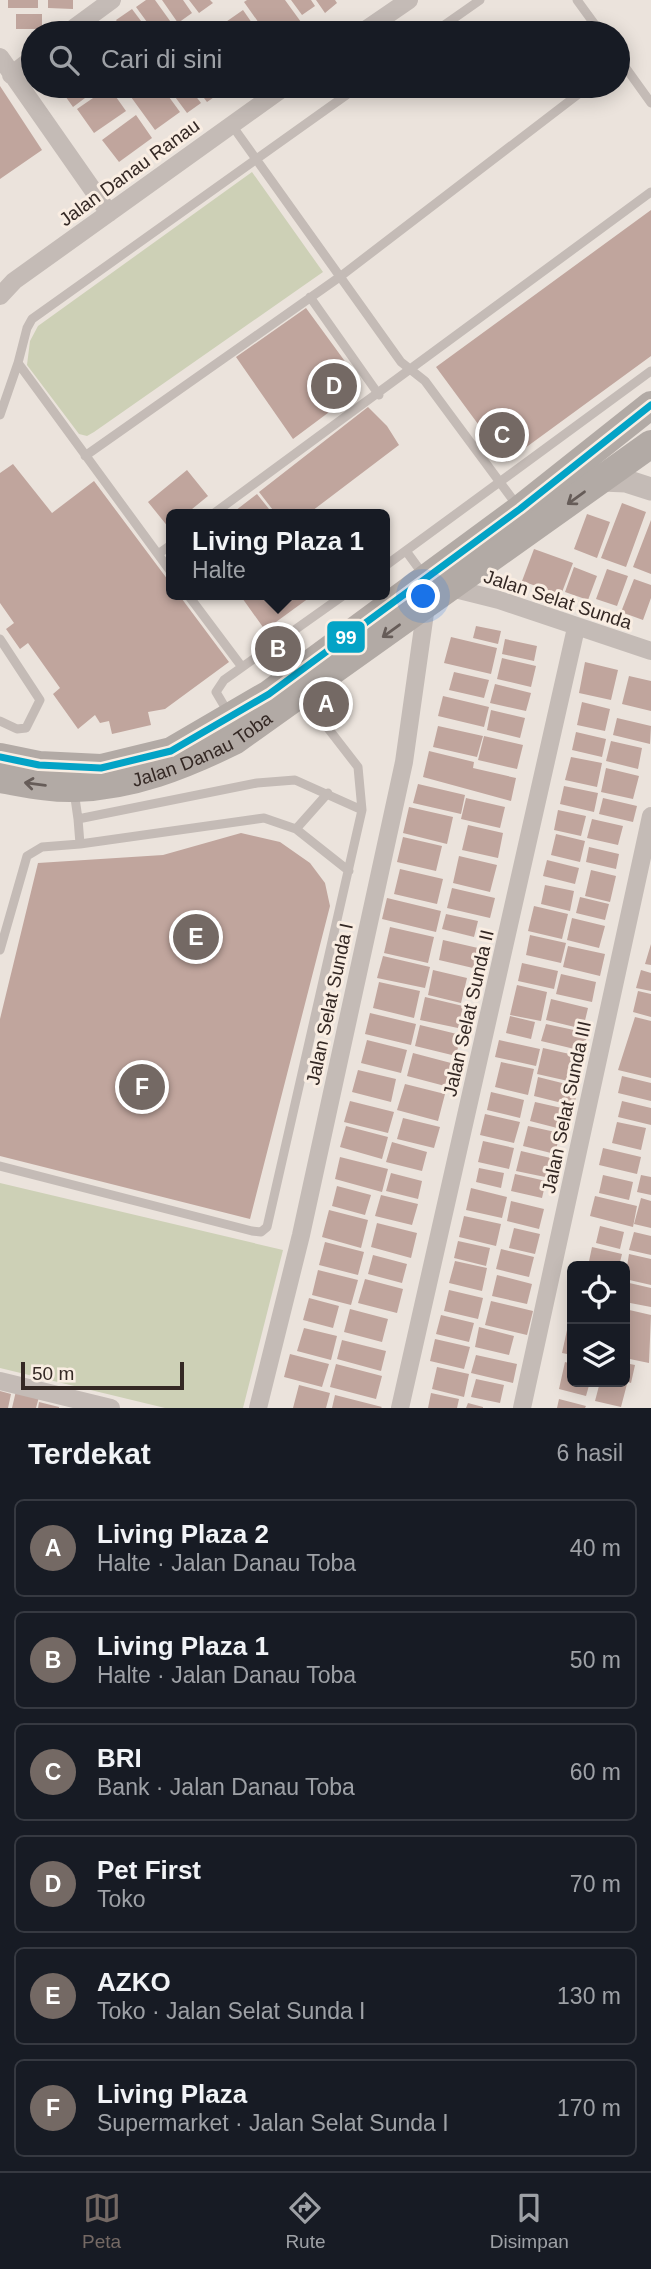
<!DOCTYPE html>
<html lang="id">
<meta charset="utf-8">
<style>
:root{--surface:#171b24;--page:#20242c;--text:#f1f3f6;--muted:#9ea1a6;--line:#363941;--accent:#746964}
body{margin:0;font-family:Arial,sans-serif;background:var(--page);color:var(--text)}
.controls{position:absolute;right:21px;bottom:21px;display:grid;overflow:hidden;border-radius:10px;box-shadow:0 4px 18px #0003}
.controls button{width:63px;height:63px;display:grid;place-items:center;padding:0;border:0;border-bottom:2px solid var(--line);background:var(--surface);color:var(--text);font:35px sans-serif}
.scale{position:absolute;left:21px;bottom:18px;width:163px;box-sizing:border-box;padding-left:7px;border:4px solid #342824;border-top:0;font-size:19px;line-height:24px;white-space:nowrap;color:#342824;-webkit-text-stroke:5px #f9ede2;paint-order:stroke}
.you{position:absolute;left:424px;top:597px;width:24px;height:24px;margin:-18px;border:5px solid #fff;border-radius:50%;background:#1a73e8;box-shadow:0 0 0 10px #1a73e833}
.badge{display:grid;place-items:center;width:46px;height:46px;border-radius:50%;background:var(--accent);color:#fff;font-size:23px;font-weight:700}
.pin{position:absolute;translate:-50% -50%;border:4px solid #fff;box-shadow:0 2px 7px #0006}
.popup{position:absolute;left:166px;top:509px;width:224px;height:91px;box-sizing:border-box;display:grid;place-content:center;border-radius:10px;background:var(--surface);filter:drop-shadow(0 2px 5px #0005);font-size:23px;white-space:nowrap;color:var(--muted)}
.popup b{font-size:26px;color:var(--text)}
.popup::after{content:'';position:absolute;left:50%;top:100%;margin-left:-14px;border:14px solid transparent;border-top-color:var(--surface)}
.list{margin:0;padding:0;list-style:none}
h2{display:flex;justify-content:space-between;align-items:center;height:91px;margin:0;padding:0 28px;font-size:30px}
h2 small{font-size:23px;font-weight:400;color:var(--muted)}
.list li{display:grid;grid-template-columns:46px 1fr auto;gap:21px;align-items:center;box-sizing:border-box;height:98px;margin:0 14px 14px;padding:0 14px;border:2px solid var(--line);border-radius:10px}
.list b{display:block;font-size:26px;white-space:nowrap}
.list p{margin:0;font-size:23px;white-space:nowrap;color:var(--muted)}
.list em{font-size:23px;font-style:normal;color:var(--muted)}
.icon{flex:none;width:38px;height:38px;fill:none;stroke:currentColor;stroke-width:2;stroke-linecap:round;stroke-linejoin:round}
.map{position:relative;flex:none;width:651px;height:1408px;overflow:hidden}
.search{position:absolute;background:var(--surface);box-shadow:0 4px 18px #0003;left:21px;right:21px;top:21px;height:77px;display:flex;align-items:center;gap:18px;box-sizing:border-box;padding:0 24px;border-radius:38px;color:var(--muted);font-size:26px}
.sheet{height:763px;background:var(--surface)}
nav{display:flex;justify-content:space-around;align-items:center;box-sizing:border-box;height:98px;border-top:2px solid var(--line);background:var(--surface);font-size:19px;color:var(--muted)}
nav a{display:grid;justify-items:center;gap:4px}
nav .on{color:var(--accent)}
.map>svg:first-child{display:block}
.green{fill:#cdd0b6}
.building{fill:#c0a59d}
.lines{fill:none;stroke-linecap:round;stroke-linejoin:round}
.service{stroke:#c4bbb6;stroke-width:9}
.minor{stroke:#c4bbb6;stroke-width:18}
.tertiary{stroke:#c4bbb6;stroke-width:23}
.primary{stroke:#b2aaa5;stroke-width:28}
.bus-1-casing{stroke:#f9ede2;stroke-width:12}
.bus-1{stroke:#03a3c6;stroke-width:7}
.oneway{stroke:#665c58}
.labels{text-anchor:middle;stroke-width:6;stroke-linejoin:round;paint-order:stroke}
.street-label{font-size:19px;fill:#342824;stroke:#f9ede2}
.line-badge{stroke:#f9ede2;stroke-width:2.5}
.badge-label{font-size:19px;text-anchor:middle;font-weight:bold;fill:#fff}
</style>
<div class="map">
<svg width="651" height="1408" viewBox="0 0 651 1408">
<rect width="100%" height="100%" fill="#ebe3dc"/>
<!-- green -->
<path class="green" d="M252 172 323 272 94 432 87 436 79 434 27 365 30 341 38 326Z
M0 1183 283 1250 243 1408H165L0 1368Z"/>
<!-- building -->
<path class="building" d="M8 0H38V8H8Z
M48 0H73V9L48 8Z
M146 0H155L178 32 155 33 136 7Z
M162 0H183L192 13 178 23Z
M189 0H210L213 3 199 13Z
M247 0H285L309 33H266L244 2Z
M291 0H311L315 6 302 15Z
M316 0H335L337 3 325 13Z
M132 9 150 33H125L116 20Z
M243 10 259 33H210Z
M16 14H42V29H16Z
M112 26 117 33H102Z
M0 86 42 150 0 179Z
M58 86H89L93 92 73 107Z
M123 86H161L180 112 155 130Z
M167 86H188L201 103 187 113Z
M195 86H230L207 102Z
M109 87 126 111 94 133 77 109Z
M136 115 152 138 119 162 102 140Z
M651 210V356L506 462 436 367Z
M306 308 352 371 344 377 356 392 293 439 236 357Z
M368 407 387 426 399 445 308 514H276L259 492Z
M13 464 52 513 94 481 171 584V595H179L229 662 165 709 148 712 151 725 112 734 109 721 100 723 95 715 78 729 53 694 60 688 28 643 20 649 6 629 14 623 0 603V473Z
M187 470 208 496 186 514H171L169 528 148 502Z
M257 494 273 514H231Z
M622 503 646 512 626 567 601 558Z
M587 514 610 522 597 558 574 549Z
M651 520V574L633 567Z
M534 549 573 563 561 595 522 581Z
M574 567 597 576 588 600 565 592Z
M607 569 628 576 617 606 596 599Z
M634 579 651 585V598L643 620 621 612Z
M240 595H313L265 630Z
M476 626 501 631 498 644 473 638Z
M451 637 497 648 491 674 444 663Z
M505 639 537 646 534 661 502 654Z
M502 658 536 666 531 687 497 679Z
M585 662 618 670 611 700 579 693Z
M454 672 489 680 484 698 449 690Z
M629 676 651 681V711L622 704Z
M495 684 531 693 526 711 490 703Z
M443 696 489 707 484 727 438 716Z
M582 702 610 709 605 731 577 725Z
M491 710 525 718 520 738 487 730Z
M617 718 651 726 650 744 613 735Z
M438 726 483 736 477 757 433 747Z
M576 732 606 739 602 757 572 750Z
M484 736 523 745 517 769 478 760Z
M611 741 642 748 638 769 606 761Z
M429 751 474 762 473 768 516 778 511 801 423 777Z
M571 757 602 763 597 787 565 780Z
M606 768 639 776 633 799 601 792Z
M418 784 465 795 461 814 413 803Z
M564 786 598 793 594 812 560 804Z
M466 798 505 807 500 828 461 819Z
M603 798 637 806 633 822 599 814Z
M409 807 453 817 447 844 403 833Z
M558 810 586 816 581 836 554 830Z
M592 819 623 826 618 845 587 838Z
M468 825 503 833 498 858 462 850Z
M241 833 280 842 310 863 325 883 330 906 250 1219 0 1156V1019L38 863 163 855Z
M556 834 585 841 580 862 551 855Z
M403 837 442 846 436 871 397 862Z
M589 847 619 854 616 869 586 862Z
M459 856 497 865 490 892 453 883Z
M547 860 579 868 575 884 543 876Z
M400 869 443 879 437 904 394 894Z
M591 870 616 876 610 902 585 896Z
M545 885 574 891 570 911 541 904Z
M452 888 495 898 490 918 447 908Z
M580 897 609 904 605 920 576 913Z
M387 898 441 911 436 932 382 919Z
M534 906 568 914 562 939 528 931Z
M446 914 478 921 474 937 442 929Z
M572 918 605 926 599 948 567 940Z
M390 927 434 937 428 963 384 953Z
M530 935 566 943 561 963 526 955Z
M443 940 478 948 473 968 439 960Z
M651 944V965L645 964Z
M568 946 605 954 600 976 563 967Z
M383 956 430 967 425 988 377 978Z
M522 963 558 971 554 989 518 981Z
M433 970 467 978 461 1003 428 995Z
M641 970 651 973V991L636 988Z
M561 974 596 982 592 1002 556 994Z
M379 982 420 991 414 1018 373 1008Z
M517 985 547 992 541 1021 510 1015Z
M638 991 651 994V1017L633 1012Z
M425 997 463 1006 458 1028 420 1020Z
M551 999 588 1008 583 1029 546 1020Z
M370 1013 416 1024 411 1045 365 1034Z
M510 1016 535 1022 531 1039 506 1033Z
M635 1017 651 1021V1078L618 1070Z
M546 1024 588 1033 583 1051 541 1041Z
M420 1025 461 1035 456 1056 415 1046Z
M367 1040 407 1050 401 1073 361 1063Z
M499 1040 540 1049 536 1066 495 1057Z
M543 1048 583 1057 577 1083 537 1074Z
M413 1053 451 1063 445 1086 407 1076Z
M501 1062 534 1069 528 1095 495 1087Z
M358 1070 396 1079 391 1102 352 1092Z
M622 1076 651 1083V1101L618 1093Z
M538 1077 578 1087 574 1106 534 1096Z
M405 1084 445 1094 438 1121 397 1110Z
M491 1092 524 1100 520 1118 487 1110Z
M350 1101 394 1112 388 1133 344 1122Z
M622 1101 651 1108V1125L618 1117Z
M535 1102 566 1109 561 1129 530 1121Z
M485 1114 520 1122 514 1143 480 1135Z
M403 1118 440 1127 434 1148 397 1139Z
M617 1122 646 1128 641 1150 612 1143Z
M346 1126 388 1137 382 1159 340 1147Z
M528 1126 560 1133 555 1154 523 1146Z
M483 1141 514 1148 509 1169 478 1162Z
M392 1142 427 1152 422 1171 386 1162Z
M603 1148 641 1157 637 1174 599 1165Z
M521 1151 555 1159 550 1178 516 1171Z
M340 1157 388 1169 382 1192 335 1179Z
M479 1168 504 1173 501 1188 476 1182Z
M391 1173 422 1181 418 1199 386 1191Z
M515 1174 546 1181 542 1198 511 1191Z
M603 1175 633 1182 629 1200 599 1193Z
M641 1175 651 1177V1195L637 1192Z
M337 1186 371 1195 365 1215 332 1206Z
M471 1188 507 1197 502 1218 466 1210Z
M381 1195 418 1204 412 1225 375 1216Z
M595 1196 637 1206 633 1227 590 1216Z
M641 1198 651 1201V1228L634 1224Z
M511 1201 544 1209 539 1229 507 1221Z
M329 1210 368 1220 361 1248 322 1237Z
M464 1216 501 1224 496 1246 459 1237Z
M377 1223 417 1233 411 1258 371 1247Z
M600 1226 624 1232 620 1249 596 1243Z
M514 1228 540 1234 535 1254 509 1248Z
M634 1232 651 1236V1255L629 1250Z
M458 1241 490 1248 486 1266 454 1258Z
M325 1242 364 1252 358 1275 319 1265Z
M592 1247 622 1254 619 1266H588Z
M501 1249 534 1257 529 1277 496 1269Z
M629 1254 651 1259V1285L625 1279Z
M373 1255 407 1264 402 1283 368 1274Z
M455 1261 487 1268 482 1291 449 1283Z
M318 1270 358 1280 351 1305 312 1295Z
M497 1275 532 1284 527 1304 492 1296Z
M365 1279 403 1289 397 1313 358 1303Z
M625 1282 651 1288V1307L625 1302Z
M449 1290 483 1298 478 1319 444 1311Z
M309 1298 339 1306 333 1328 303 1320Z
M491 1301 533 1311 527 1335 485 1325Z
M350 1309 388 1319 382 1342 344 1332Z
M625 1309 651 1315 649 1363 625 1358Z
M441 1315 474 1323 469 1342 436 1334Z
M479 1327 514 1336 509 1355 475 1347Z
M304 1328 337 1336 331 1360 297 1351Z
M567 1330 572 1331V1355L562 1353Z
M435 1339 470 1347 464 1369 430 1361Z
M342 1340 386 1351 381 1371 337 1359Z
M290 1354 329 1364 322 1387 284 1377Z
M476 1355 517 1364 513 1383 471 1373Z
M565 1362 572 1364V1382H590L586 1396 559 1389Z
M625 1363 635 1365 631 1383 625 1381Z
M336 1364 382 1376 376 1399 330 1387Z
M437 1367 469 1374 464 1397 432 1389Z
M476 1379 504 1385 500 1403 471 1397Z
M600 1382 627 1384 621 1407 595 1401Z
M299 1385 330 1393 326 1408H293Z
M0 1391 11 1394 8 1408H0Z
M16 1391 39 1397 36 1408H12Z
M431 1393 459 1399 457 1408H428Z
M335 1395 382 1407 381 1408H332Z
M559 1399 586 1406 585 1408H557Z
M39 1402 59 1407V1408H38Z
M468 1403 483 1407V1408H466Z"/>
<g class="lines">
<!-- service -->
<path class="service" d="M577 0 601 33
M433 33 480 0
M618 57 651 103
M231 124 401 362 425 381 519 508
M310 297 379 395
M0 415 18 363
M85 456 341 276 589 86
M213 514 651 192
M406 551 425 577
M158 554 171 545
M385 566 651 371
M171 572 18 363 27 328 32 319 359 86
M188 595 242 667
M0 639 40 700 26 728 17 729 0 721
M229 714 216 692 224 680 344 595
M74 791 78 819 257 783 295 780 362 810
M78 819 80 844 264 818 296 829 349 871
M296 829 328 793
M0 950 27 856 42 847 80 844
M0 1166 252 1231 261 1232 267 1227 362 810 358 767 303 696"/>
<!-- minor -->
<path class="minor" d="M67 33 112 0
M361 33 409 0
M0 57 109 213
M11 75 33 58
M0 296 14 281 286 86
M451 588 499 600 651 651
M0 1381 111 1408
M258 1408 301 1235 404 762 426 606
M400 1408 576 628
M522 1408 651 816"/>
<!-- tertiary -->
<path class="tertiary" d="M596 473 602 480 626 481 651 489"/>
<!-- primary -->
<g class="primary">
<path d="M0 757 39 765 101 768 171 751 269 694 520 509 651 405"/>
<path id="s1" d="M0 779C24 783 51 789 75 788 133 786 183 766 234 741L651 444"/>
</g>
<defs>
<path id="bus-1" d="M0 757 39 765 101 768 171 751 269 694 520 509 651 405"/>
</defs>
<!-- bus-1 casing -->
<use href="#bus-1" class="bus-1-casing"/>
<!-- bus-1 -->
<use href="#bus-1" class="bus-1"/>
</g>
<!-- one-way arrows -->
<defs><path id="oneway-shaft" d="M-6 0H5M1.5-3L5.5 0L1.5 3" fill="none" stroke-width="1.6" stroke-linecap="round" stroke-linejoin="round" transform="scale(1.75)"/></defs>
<g class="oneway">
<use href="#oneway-shaft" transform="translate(576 498) rotate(144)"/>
<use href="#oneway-shaft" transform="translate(391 631) rotate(144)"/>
<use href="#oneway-shaft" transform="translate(35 784) rotate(-173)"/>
</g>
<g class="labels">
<!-- street labels -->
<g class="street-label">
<text transform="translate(129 172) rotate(-36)" y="7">Jalan Danau Ranau</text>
<text transform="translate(558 599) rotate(18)" y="7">Jalan Selat Sunda</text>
<text dy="7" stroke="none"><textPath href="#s1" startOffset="210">Jalan Danau Toba</textPath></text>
<text transform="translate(329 1004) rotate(-78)" y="7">Jalan Selat Sunda I</text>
<text transform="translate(468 1013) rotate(-77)" y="7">Jalan Selat Sunda II</text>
<text transform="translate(566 1107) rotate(-78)" y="7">Jalan Selat Sunda III</text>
</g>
</g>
<rect class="line-badge" x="326" y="620" width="40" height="34" rx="7" fill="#03a3c6"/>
<g class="badge-label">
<text x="346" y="644">99</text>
</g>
</svg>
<div class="controls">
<button><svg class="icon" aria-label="locate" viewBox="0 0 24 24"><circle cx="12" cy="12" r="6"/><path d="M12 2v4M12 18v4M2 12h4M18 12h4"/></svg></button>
<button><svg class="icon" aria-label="layers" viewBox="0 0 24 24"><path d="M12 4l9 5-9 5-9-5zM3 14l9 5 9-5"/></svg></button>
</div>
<div class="scale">50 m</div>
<div class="you"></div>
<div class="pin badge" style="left:326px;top:704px">A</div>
<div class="pin badge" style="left:278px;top:649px">B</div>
<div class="popup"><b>Living Plaza 1</b>Halte</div>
<div class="pin badge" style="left:502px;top:435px">C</div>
<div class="pin badge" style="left:334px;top:386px">D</div>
<div class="pin badge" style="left:196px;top:937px">E</div>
<div class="pin badge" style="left:142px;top:1087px">F</div>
<div class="search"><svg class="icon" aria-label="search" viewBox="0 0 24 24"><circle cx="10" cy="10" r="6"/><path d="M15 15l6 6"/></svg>Cari di sini</div>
</div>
<section class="sheet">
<h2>Terdekat<small>6 hasil</small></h2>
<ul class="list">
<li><span class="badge">A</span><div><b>Living Plaza 2</b><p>Halte · Jalan Danau Toba</p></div><em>40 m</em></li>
<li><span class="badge">B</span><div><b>Living Plaza 1</b><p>Halte · Jalan Danau Toba</p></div><em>50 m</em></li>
<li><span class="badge">C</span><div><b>BRI</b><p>Bank · Jalan Danau Toba</p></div><em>60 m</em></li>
<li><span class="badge">D</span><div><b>Pet First</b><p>Toko</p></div><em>70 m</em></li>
<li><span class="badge">E</span><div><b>AZKO</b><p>Toko · Jalan Selat Sunda I</p></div><em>130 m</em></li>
<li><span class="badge">F</span><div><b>Living Plaza</b><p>Supermarket · Jalan Selat Sunda I</p></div><em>170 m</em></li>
</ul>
</section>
<nav>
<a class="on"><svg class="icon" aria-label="map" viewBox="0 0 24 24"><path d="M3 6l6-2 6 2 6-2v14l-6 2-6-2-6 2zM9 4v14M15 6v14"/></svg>Peta</a>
<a><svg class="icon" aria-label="directions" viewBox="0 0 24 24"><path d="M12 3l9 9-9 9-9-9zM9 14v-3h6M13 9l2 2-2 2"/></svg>Rute</a>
<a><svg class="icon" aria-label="saved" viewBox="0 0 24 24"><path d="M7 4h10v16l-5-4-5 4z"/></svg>Disimpan</a>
</nav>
